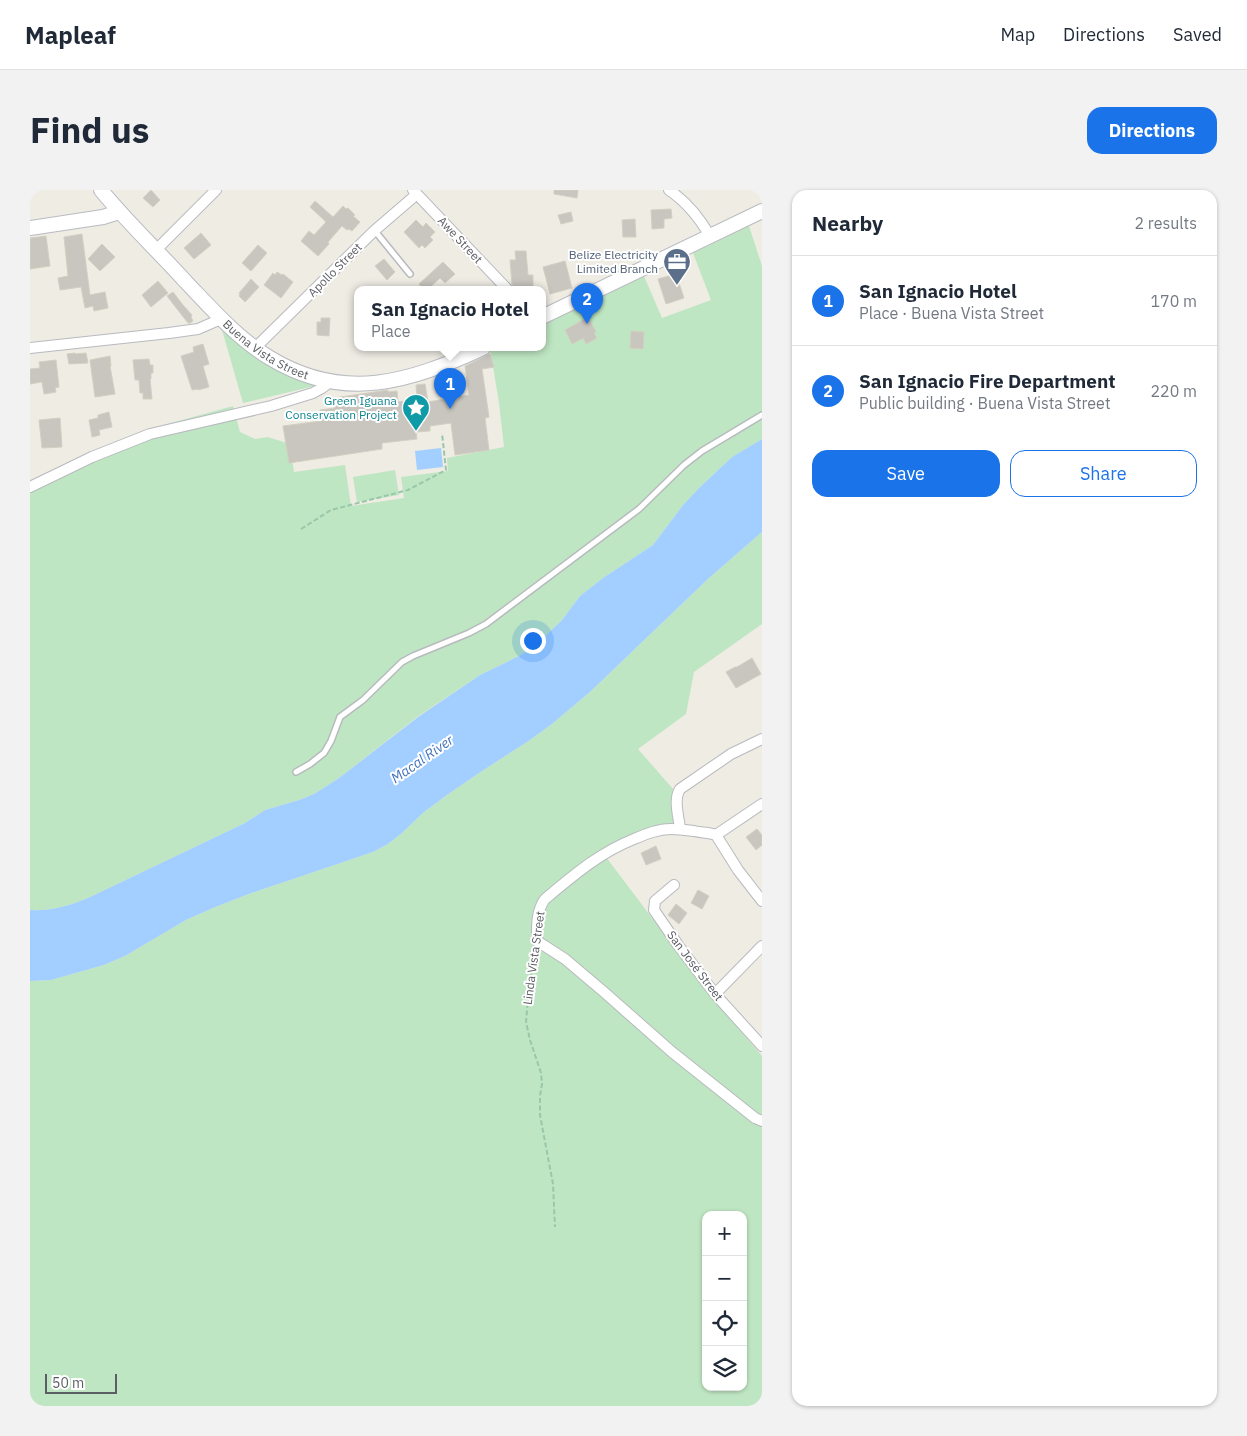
<!DOCTYPE html>
<meta charset="utf-8">
<style>
:root{--surface:#fff;--page:#f2f2f3;--text:#1f2937;--muted:#747a83;--line:#e0e1e3;--accent:#1a73e8}
body{margin:0;font-family:"IBM Plex Sans",sans-serif;background:var(--page);color:var(--text)}
.controls{position:absolute;right:15px;bottom:15px;display:grid;overflow:hidden;border-radius:10px;box-shadow:0 1px 4px #0004}
.controls button{width:45px;height:45px;display:grid;place-items:center;padding:0;border:0;border-bottom:1px solid var(--line);background:var(--surface);color:var(--text);font:25px sans-serif}
.scale{position:absolute;left:15px;bottom:12px;width:72px;box-sizing:border-box;padding-left:5px;border:2px solid #5b5e64;border-top:0;font-size:14px;line-height:18px;white-space:nowrap;color:#5b5e64;-webkit-text-stroke:4px #fff;paint-order:stroke}
.you{position:absolute;left:502px;top:450px;width:18px;height:18px;margin:-12px;border:4px solid #fff;border-radius:50%;background:#1a73e8;box-shadow:0 0 0 8px #1a73e833}
.badge{display:grid;place-items:center;width:32px;height:32px;border-radius:50%;background:var(--accent);color:#fff;font-size:16px;font-weight:700}
.pin{position:absolute;translate:-50% -41px;filter:drop-shadow(0 1px 2px #0008)}
.pin::after{content:'';position:absolute;top:26px;width:18px;height:15px;background:inherit;clip-path:polygon(0 0,100% 0,50% 100%)}
.popup{position:absolute;left:324px;top:96px;width:192px;height:65px;box-sizing:border-box;display:grid;place-content:center;border-radius:10px;background:var(--surface);filter:drop-shadow(0 1px 4px #0005);font-size:16px;white-space:nowrap;color:var(--muted)}
.popup b{font-size:19px;color:var(--text)}
.popup::after{content:'';position:absolute;left:50%;top:100%;margin-left:-10px;border:10px solid transparent;border-top-color:var(--surface)}
.list{margin:0;padding:0;list-style:none}
h2{display:flex;justify-content:space-between;align-items:center;height:65px;margin:0;padding:0 20px;font-size:21px}
h2 small{font-size:16px;font-weight:400;color:var(--muted)}
.list li{display:grid;grid-template-columns:32px 1fr auto;gap:15px;align-items:center;box-sizing:border-box;height:90px;padding:0 20px;border-top:1px solid var(--line)}
.list b{display:block;font-size:19px;white-space:nowrap}
.list p{margin:0;font-size:16px;white-space:nowrap;color:var(--muted)}
.list em{font-size:16px;font-style:normal;color:var(--muted)}
.actions{display:flex;gap:10px;padding:15px 20px}
.actions a{flex:1;padding:11px 0;border:1px solid var(--accent);border-radius:15px;text-align:center;font-size:18px;color:var(--accent)}
.actions .main{background:var(--accent);color:#fff}
.icon{flex:none;width:28px;height:28px;fill:none;stroke:currentColor;stroke-width:2;stroke-linecap:round;stroke-linejoin:round}
.map{position:relative;flex:none;width:732px;height:1216px;overflow:hidden;border-radius:15px}
header{display:flex;align-items:center;gap:30px;box-sizing:border-box;height:70px;padding:0 25px;background:var(--surface);border-bottom:1px solid var(--line)}
header strong{font-size:24px}
nav{display:flex;gap:28px;margin-inline-start:auto;font-size:18px}
.intro{display:flex;align-items:center;justify-content:space-between;box-sizing:border-box;height:120px;padding:0 30px}
h1{margin:0;font-size:35px}
.button{padding:12px 22px;border-radius:15px;background:var(--accent);color:#fff;font-size:18px;font-weight:700}
main{display:flex;gap:30px;padding:0 30px}
aside{flex:1;background:var(--surface);border-radius:15px;box-shadow:0 1px 4px #0004}
.map>svg:first-child{display:block}
.green{fill:#bfe6c2;fill-rule:evenodd}
.water{fill:#a2cfff}
.building{fill:#c9c6c0;stroke:#d3cfc1}
.lines{fill:none;stroke-linecap:round;stroke-linejoin:round}
.lane-casing{stroke:#b8babf;stroke-width:8}
.street-casing{stroke:#b8babf;stroke-width:12}
.secondary-casing{stroke:#b8bbc1;stroke-width:16}
.path{stroke:#98c7a9;stroke-width:2;stroke-dasharray:5 2.5;stroke-linecap:butt}
.lane{stroke:#fff;stroke-width:5}
.street{stroke:#fff;stroke-width:10}
.secondary{stroke:#fff;stroke-width:14}
.labels{text-anchor:middle;stroke-width:4;stroke-linejoin:round;paint-order:stroke}
.street-label{font-size:12px;fill:#5b5e64;stroke:#fff}
.service-label{font-size:12px;fill:#4e5e75;stroke:#fff;text-anchor:end}
.culture-label{font-size:12px;fill:#0d838f;stroke:#fff;text-anchor:end}
.water-label{font-size:14px;font-style:italic;fill:#4072bb;stroke:#fff}
</style>
<header>
<strong>Mapleaf</strong>
<nav><a>Map</a><a>Directions</a><a>Saved</a></nav>
</header>
<div class="intro"><h1>Find us</h1><a class="button">Directions</a></div>
<main>
<div class="map">
<svg width="732" height="1216" viewBox="0 0 732 1216">
<rect width="100%" height="100%" fill="#eeece3"/>
<!-- green -->
<path class="green" d="M719 36 732 76V249L702 267 670 297 653 315 623 355 573 388 550 406 532 430 505 456 489 466 450 485 387 527 309 588 284 604 269 610 235 620 215 633 58 708C39 716 21 721 0 720V297L61 269 112 241 203 216 210 242 225 249 238 247 260 254 264 282 315 275 321 316 374 308 371 287 418 281 417 268 474 257 469 213 460 158H512L513 133 614 86 632 128 681 110 663 63Z
M188 126 233 164 301 192 213 213Z
M365 280 369 305 327 312 323 287Z
M732 342V434L664 482 656 524 608 559 643 599 644 635 573 663 683 809 732 866V1216H0V791L21 790 74 775 95 766 156 730 183 718 216 705 343 662 358 654 372 643 394 622 417 605 449 583 500 550 522 534 560 502 679 388ZM676 1025H713V1197H676Z"/>
<!-- water -->
<path class="water" d="M732 249V342L679 388 560 502 522 534 500 550 449 583 417 605 394 622 372 643 358 654 343 662 216 705 183 718 156 730 95 766 74 775 21 790 0 791V720C21 721 39 716 58 708L215 633 235 620 269 610 284 604 309 588 388 527 450 485 489 466 505 456 532 430 550 406 573 388 623 355 653 315 670 297 702 267Z
M411 258 413 277 387 280 385 261Z"/>
<!-- building -->
<path class="building" d="M121 0 130 10 123 17 113 8Z
M524 0H548L547 8 524 4Z
M285 11 303 27 313 16 316 19 318 18 325 25 323 26 330 32 322 41 319 39 317 40 312 36 298 52 299 54 288 66 271 51 279 41 284 45 296 32 280 17Z
M641 19 642 28 634 29V38L622 39 621 20Z
M541 22 543 31 531 34 528 25Z
M605 29 606 47H593L592 30Z
M386 30 393 37 396 33 405 42 400 47 403 50 395 58 392 55 389 58 374 42Z
M171 43 181 55 164 69 154 58Z
M52 44 60 105 75 102 78 118 64 121 63 116 55 118 51 97 30 100 28 88 38 86 34 47Z
M16 46 20 76 0 79V48Z
M72 54 85 67 70 81 58 69Z
M228 55 237 63 221 81 212 73Z
M485 61H496L498 85H503V100H485L482 94 480 70H486Z
M354 69 365 82 357 90 345 76Z
M535 71 542 98 520 104 513 77Z
M413 72 425 84 415 93 410 88 397 100H394L389 94Z
M247 82 252 85 253 84 263 92 251 108 234 95 243 83 245 85Z
M646 84 654 108 636 114 628 89Z
M221 89 229 97 215 112 209 106 210 104 209 103Z
M128 91 138 103 121 117 112 105Z
M143 102 153 115 162 125 161 127 163 131 160 133H158L137 106Z
M558 127 566 142 564 143 567 148 556 154 553 148 542 154 535 140Z
M291 128H300L299 146 287 145V132H291Z
M601 141 614 142 613 159 600 158Z
M173 154 179 174 173 176 179 197 168 200V199L162 200 151 166 164 162 163 157Z
M45 163V164L56 163 58 173 39 174 37 164Z
M460 164 464 177 452 179 459 227 455 228 459 260 425 265 421 233 400 236V241L386 242 387 249 352 253V259L259 273 253 236 291 231 290 220 305 218 304 208 358 200V202L367 201 368 212 387 209 386 195 395 194 398 212 439 205 435 176Z
M80 166 81 176H80L85 204 65 207 60 170Z
M119 169 120 175H123V183H121V189H120L122 209H113V203H110L109 190H105L103 170Z
M26 170 29 197 25 198 26 202 14 204 12 192 0 194V179L10 178 9 172Z
M79 222 82 237 69 240 70 245 62 247 59 230 68 228V225Z
M30 228 32 257 12 258 9 230Z
M722 468 731 484 706 498 696 482 705 477H707Z
M727 639 732 645V655L726 660 716 647Z
M626 656 631 669 616 675 611 663Z
M668 700 679 706 672 719 661 713Z
M646 714 657 723 649 734 638 725Z"/>
<g class="lines">
<defs>
<path id="lane" d="M345 41 380 84
M266 582 280 574 294 563 301 551 310 527 333 510 372 472 383 466 439 443 456 434 609 319 654 275 672 261 732 225"/>
<path id="street" d="M383 0 478 100
M639 0C657 12 669 27 680 46
M126 60 186 0
M0 158 139 143 168 139 191 129
M225 158 344 41 387 4
M0 297 62 267 120 244 241 216 283 203 292 198 300 192
M650 639C649 627 643 610 650 599L701 564 732 549
M686 645 732 614
M644 695 625 711 624 720 648 755 685 804 732 856
M732 711 708 680 686 645C679 642 672 643 664 641 656 640 649 639 641 639 628 639 616 644 604 649 569 663 544 685 515 709 506 721 507 737 507 751L535 769 574 802 642 862 725 928 732 931
M685 804 732 756"/>
<g id="secondary">
<path id="s1" d="M71 0C97 32 128 61 156 92 181 118 208 149 240 168 314 213 380 192 453 158"/>
<path d="M0 38 73 27 89 22"/>
<path d="M512 127 732 21"/>
</g>
</defs>
<!-- lane casing -->
<use href="#lane" class="lane-casing"/>
<!-- street casing -->
<use href="#street" class="street-casing"/>
<!-- secondary casing -->
<use href="#secondary" class="secondary-casing"/>
<!-- path -->
<path class="path" d="M271 339 301 320 378 300 416 280 412 243
M505 761 499 797 496 832 500 850 511 883 512 894 510 906V925L523 994 525 1037"/>
<!-- lane -->
<use href="#lane" class="lane"/>
<!-- street -->
<use href="#street" class="street"/>
<!-- secondary -->
<use href="#secondary" class="secondary"/>
</g>
<!-- icons -->
<defs>
<symbol id="office-pin" viewBox="-11 -11 22 30"><path d="M0 17L-7.5 6A9.5 9.5 0 1 1 7.5 6Z" fill="#5c6f8a" stroke="#fff"/><path d="M-6-3h4V-5.5h4V-3h4V5H-6ZM-1-4.5V-3h2v-1.5ZM-6 0V1H6V0Z" fill="#fff"/></symbol>
<symbol id="sight-pin" viewBox="-11 -11 22 30"><path d="M0 17L-7.5 6A9.5 9.5 0 1 1 7.5 6Z" fill="#0f9aa8" stroke="#fff"/><path d="M0-6L1.8-2.2L6-1.7L2.9 1.2L3.7 5.4L0 3.3L-3.7 5.4L-2.9 1.2L-6-1.7L-1.8-2.2Z" fill="#fff"/></symbol>
</defs>
<g fill-rule="evenodd">
<use href="#office-pin" x="631" y="56" width="32" height="43"/>
<use href="#sight-pin" x="370" y="202" width="32" height="43"/>
</g>
<g class="labels">
<!-- street labels -->
<g class="street-label">
<text transform="translate(430 50) rotate(47)" y="4">Awe Street</text>
<text transform="translate(305 80) rotate(-45)" y="4">Apollo Street</text>
<text dy="4" stroke="none"><textPath href="#s1" startOffset="231">Buena Vista Street</textPath></text>
<text transform="translate(504 768) rotate(-82)" y="4">Linda Vista Street</text>
<text transform="translate(665 776) rotate(53)" y="4">San José Street</text>
</g>
<!-- service labels -->
<g class="service-label">
<text x="628" y="69">Belize Electricity<tspan x="628" dy="14">Limited Branch</tspan></text>
</g>
<!-- culture labels -->
<g class="culture-label">
<text x="367" y="215">Green Iguana<tspan x="367" dy="14">Conservation Project</tspan></text>
</g>
<!-- water labels -->
<g class="water-label">
<text transform="translate(392 569) rotate(-35)" y="5">Macal River</text>
</g>
</g>
</svg>
<div class="controls">
<button>+</button>
<button>−</button>
<button><svg class="icon" aria-label="locate" viewBox="0 0 24 24"><circle cx="12" cy="12" r="6"/><path d="M12 2v4M12 18v4M2 12h4M18 12h4"/></svg></button>
<button><svg class="icon" aria-label="layers" viewBox="0 0 24 24"><path d="M12 4l9 5-9 5-9-5zM3 14l9 5 9-5"/></svg></button>
</div>
<div class="scale">50 m</div>
<div class="you"></div>
<div class="pin badge" style="left:420px;top:219px">1</div>
<div class="popup"><b>San Ignacio Hotel</b>Place</div>
<div class="pin badge" style="left:557px;top:134px">2</div>
</div>
<aside>
<h2>Nearby<small>2 results</small></h2>
<ul class="list">
<li><span class="badge">1</span><div><b>San Ignacio Hotel</b><p>Place · Buena Vista Street</p></div><em>170 m</em></li>
<li><span class="badge">2</span><div><b>San Ignacio Fire Department</b><p>Public building · Buena Vista Street</p></div><em>220 m</em></li>
</ul>
<div class="actions"><a class="main">Save</a><a>Share</a></div>
</aside>
</main>
